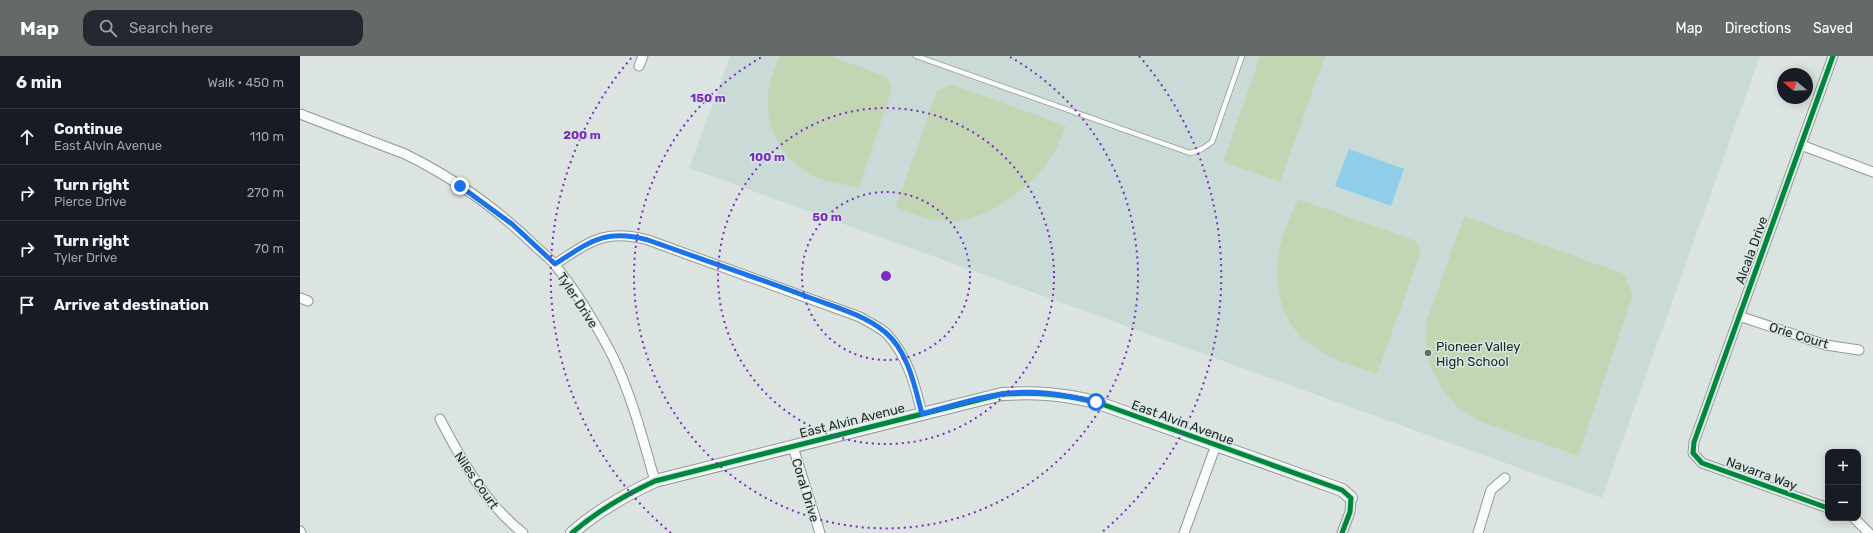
<!DOCTYPE html>
<meta charset="utf-8">
<style>
:root{--surface:#171b24;--page:#242831;--text:#f1f3f6;--muted:#9ea1a6;--line:#363941;--accent:#646a68}
body{margin:0;font-family:Rubik,sans-serif;background:var(--page);color:var(--text)}
.controls{position:absolute;right:12px;bottom:12px;display:grid;overflow:hidden;border-radius:8px;box-shadow:0 2px 10px #0003}
.controls button{width:36px;height:36px;display:grid;place-items:center;padding:0;border:0;border-bottom:1px solid var(--line);background:var(--surface);color:var(--text);font:20px sans-serif}
.compass{position:absolute;left:1477px;top:12px;width:36px;height:36px;border-radius:50%;background:var(--surface);box-shadow:0 2px 10px #0003;rotate:289deg}
.stop{position:absolute;width:12px;height:12px;margin:-9px;border:3px solid #1a73e8;border-radius:50%;background:#fff}
.stop.end{background:#1a73e8;border-color:#fff;box-shadow:0 1px 4px #0008}
.list{margin:0;padding:0;list-style:none}
h2{display:flex;justify-content:space-between;align-items:center;height:52px;margin:0;padding:0 16px;font-size:17px}
h2 small{font-size:13px;font-weight:400;color:var(--muted)}
.list li{display:grid;grid-template-columns:26px 1fr auto;gap:12px;align-items:center;box-sizing:border-box;height:56px;padding:0 16px;border-top:1px solid var(--line)}
.list b{display:block;font-size:15px;white-space:nowrap}
.list p{margin:0;font-size:13px;white-space:nowrap;color:var(--muted)}
.list em{font-size:13px;font-style:normal;color:var(--muted)}
.icon{flex:none;width:22px;height:22px;fill:none;stroke:currentColor;stroke-width:2;stroke-linecap:round;stroke-linejoin:round}
.map{position:relative;flex:none;width:1573px;height:477px;overflow:hidden}
header{display:flex;align-items:center;gap:24px;box-sizing:border-box;height:56px;padding:0 20px;background:var(--accent);color:#fff}
header strong{font-size:19px}
nav{display:flex;gap:22px;margin-inline-start:auto;font-size:14px}
.search{width:280px;height:36px;background:var(--page);display:flex;align-items:center;gap:10px;box-sizing:border-box;padding:0 14px;border-radius:12px;color:var(--muted);font-size:15px}
main{display:flex}
aside{flex:1;background:var(--surface)}
.map>svg:first-child{display:block}
.built{fill:#cadbd7}
.green{fill:#c3d6b3}
.water{fill:#8ecee8}
.lines{fill:none;stroke-linecap:round;stroke-linejoin:round}
.lane-casing{stroke:#929997;stroke-width:6}
.street-casing{stroke:#929997;stroke-width:11}
.secondary-casing{stroke:#929997;stroke-width:14}
.lane{stroke:#fafbfb;stroke-width:4.5}
.street{stroke:#fafbfb;stroke-width:9}
.secondary{stroke:#fafbfb;stroke-width:12}
.cycleway-casing{stroke:#d8e7e3;stroke-width:8}
.cycleway{stroke:#00873e;stroke-width:5}
.route{stroke:#1a73e8;stroke-width:5}
.ring{fill:none;stroke:#7b2cbf;stroke-width:2;stroke-dasharray:2 4}
.poi-dot{fill:#646a68;stroke:#d8e7e3;stroke-width:1.5}
.labels{text-anchor:middle;stroke-width:3;stroke-linejoin:round;paint-order:stroke}
.street-label{font-size:13px;fill:#232927;stroke:#d8e7e3}
.poi-label{font-size:13px;fill:#232927;stroke:#d8e7e3;text-anchor:start}
.centre{fill:#7b2cbf;stroke:#d8e7e3;stroke-width:2}
.ring-label{font-size:12px;text-anchor:middle;font-weight:bold;fill:#7b2cbf;stroke:#d8e7e3;stroke-width:3;stroke-linejoin:round;paint-order:stroke}
</style>
<header>
<strong>Map</strong>
<div class="search"><svg class="icon" aria-label="search" viewBox="0 0 24 24"><circle cx="10" cy="10" r="6"/><path d="M15 15l6 6"/></svg>Search here</div>
<nav><a>Map</a><a>Directions</a><a>Saved</a></nav>
</header>
<main>
<aside>
<h2>6 min<small>Walk · 450 m</small></h2>
<ul class="list">
<li><svg class="icon" aria-label="ahead" viewBox="0 0 24 24"><path d="M12 20V5M6 11l6-6 6 6"/></svg><div><b>Continue</b><p>East Alvin Avenue</p></div><em>110 m</em></li>
<li><svg class="icon" aria-label="right" viewBox="0 0 24 24"><path d="M7 20v-9h11M14 6l5 5-5 5"/></svg><div><b>Turn right</b><p>Pierce Drive</p></div><em>270 m</em></li>
<li><svg class="icon" aria-label="right" viewBox="0 0 24 24"><path d="M7 20v-9h11M14 6l5 5-5 5"/></svg><div><b>Turn right</b><p>Tyler Drive</p></div><em>70 m</em></li>
<li><svg class="icon" aria-label="arrive" viewBox="0 0 24 24"><path d="M6 21V4h12l-3 4 3 4H6"/></svg><div><b>Arrive at destination</b></div></li>
</ul>
</aside>
<div class="map">
<svg width="1573" height="477" viewBox="0 0 1573 477">
<rect width="100%" height="100%" fill="#dce4e2"/>
<!-- built -->
<path class="built" d="M430 0H1460L1302 442 389 112Z"/>
<!-- green -->
<path class="green" d="M481 0H530L587 21 592 33 559 132C542 127 524 127 509 118 467 93 456 41 481 0Z
M960 0H1025L980 126 923 106Z
M651 28 766 70C762 79 759 90 754 98 731 131 685 169 643 165 627 164 611 157 596 151L637 35Z
M998 143 1116 185 1121 196 1077 318C1034 304 990 290 980 241 977 228 976 214 978 201 981 181 990 161 998 143Z
M1164 160 1324 218 1333 239 1278 400 1181 366 1157 351 1142 333 1129 308 1126 287 1127 264Z"/>
<!-- water -->
<path class="water" d="M1049 93 1104 113 1091 150 1035 130Z"/>
<g class="lines">
<defs>
<path id="lane" d="M616 0 890 97 902 93 912 86 942 0"/>
<path id="street" d="M339 10 343 0
M0 58 105 98C152 121 196 152 233 188 240 195 249 201 255 209 278 237 297 270 313 301 332 340 343 384 355 425
M1501 89 1573 116
M255 208C290 186 304 172 348 184L560 261C568 266 579 271 586 277 608 300 615 329 622 358
M0 242 8 245
M1439 260 1526 289 1559 294
M140 363C162 405 185 447 223 477
M493 391 520 477
M1528 452 1402 407 1393 397 1394 386 1533 0
M1554 462 1569 477
M0 475 1 477
M884 477 916 389
M1042 477 1050 456 1051 442
M1178 477 1191 434 1205 422"/>
<path id="secondary" d="M272 477C297 455 325 439 355 425L702 338C738 336 761 338 796 346L1042 434 1051 442"/>
</defs>
<!-- lane casing -->
<use href="#lane" class="lane-casing"/>
<!-- street casing -->
<use href="#street" class="street-casing"/>
<!-- secondary casing -->
<use href="#secondary" class="secondary-casing"/>
<!-- lane -->
<use href="#lane" class="lane"/>
<!-- street -->
<use href="#street" class="street"/>
<!-- secondary -->
<use href="#secondary" class="secondary"/>
<defs>
<path id="cycleway" d="M1528 452 1402 407 1393 397 1394 386 1533 0
M272 477C297 455 325 439 355 425L702 338C738 336 761 338 796 346L1042 434 1051 442 1050 456 1042 477"/>
</defs>
<!-- cycleway casing -->
<use href="#cycleway" class="cycleway-casing"/>
<!-- cycleway -->
<use href="#cycleway" class="cycleway"/>
</g>
<g class="lines">
<!-- route -->
<path class="route" d="M160 130 212 168 255 208C290 186 304 172 348 184 401 203 455 221 508 241 534 251 563 258 585 276 608 295 615 331 622 358 648 351 675 342 702 338 734 333 765 339 796 346"/>
</g>
<!-- distance rings -->
<g class="ring">
<circle cx="586" cy="220" r="84"/>
<circle cx="586" cy="220" r="168"/>
<path d="M710 1A252 252 0 1 1 462 1"/>
<path d="M371 477A335 335 0 0 1 333 0M839 0A335 335 0 0 1 801 477"/>
</g>
<!-- markers -->
<circle class="poi-dot" cx="1128" cy="297" r="4"/>
<g class="labels">
<!-- street labels -->
<g class="street-label">
<text transform="translate(1451 194) rotate(-70)" y="5">Alcala Drive</text>
<text transform="translate(278 244) rotate(57)" y="5">Tyler Drive</text>
<text transform="translate(1499 279) rotate(17)" y="5">Orie Court</text>
<text transform="translate(552 364) rotate(-14)" y="5">East Alvin Avenue</text>
<text transform="translate(883 366) rotate(20)" y="5">East Alvin Avenue</text>
<text transform="translate(1462 417) rotate(20)" y="5">Navarra Way</text>
<text transform="translate(177 424) rotate(55)" y="5">Niles Court</text>
<text transform="translate(506 434) rotate(73)" y="5">Coral Drive</text>
</g>
<!-- poi labels -->
<g class="poi-label">
<text x="1136" y="295">Pioneer Valley<tspan x="1136" dy="15">High School</tspan></text>
</g>
</g>
<circle cx="586" cy="220" r="6" class="centre"/>
<g class="ring-label">
<text x="408" y="46">150 m</text>
<text x="282" y="83">200 m</text>
<text x="467" y="105">100 m</text>
<text x="527" y="165">50 m</text>
</g>
</svg>
<div class="controls">
<button>+</button>
<button>−</button>
</div>
<svg class="compass" viewBox="-18 -18 36 36"><path d="M0-13l5 13h-10z" fill="#e53935"/><path d="M0 13l5-13h-10z" fill="#9ea1a6"/></svg>
<div class="stop" style="left:796px;top:346px"></div>
<div class="stop end" style="left:160px;top:130px"></div>
</div>
</main>
